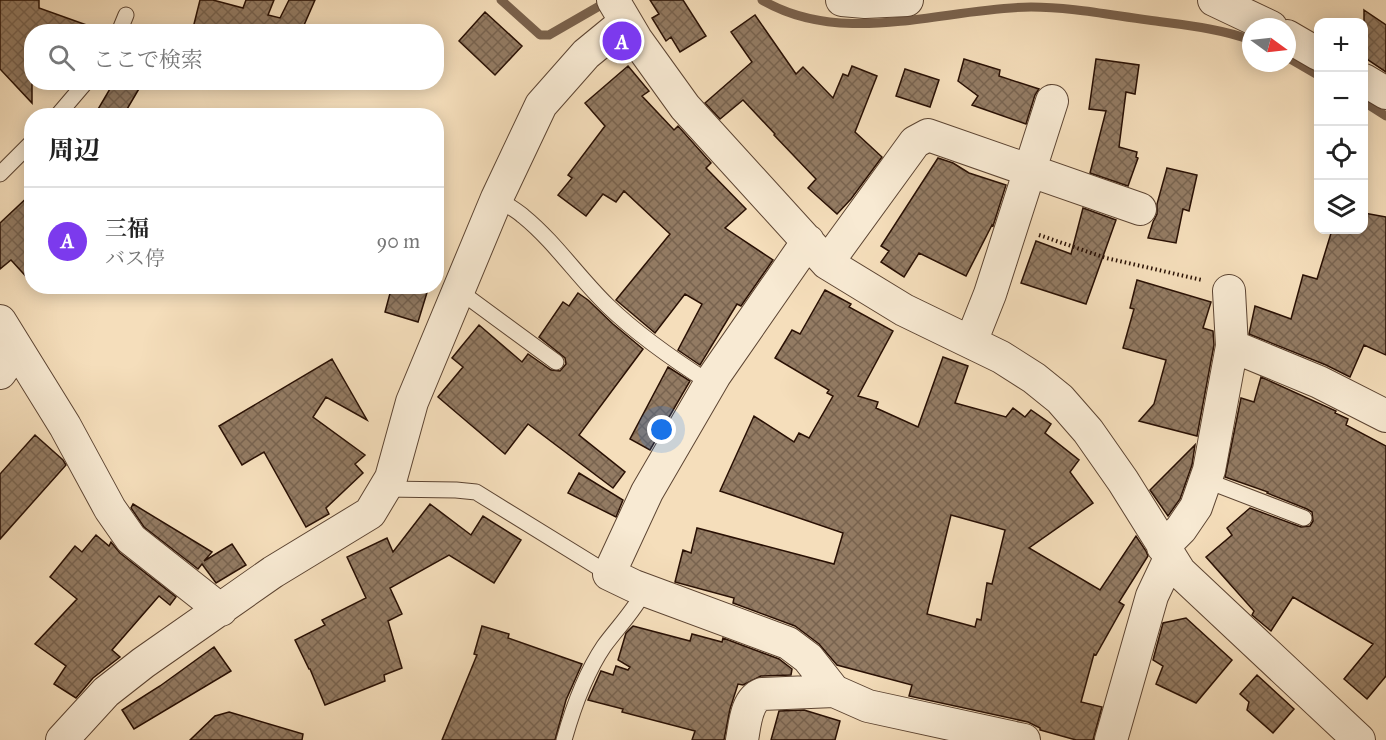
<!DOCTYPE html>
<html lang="ja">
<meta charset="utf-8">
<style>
:root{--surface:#fff;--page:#f6f6f6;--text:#222;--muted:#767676;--line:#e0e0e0;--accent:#7c3aed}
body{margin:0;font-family:"IM FELL Great Primer","Noto Serif JP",serif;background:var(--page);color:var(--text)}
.controls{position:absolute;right:18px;top:18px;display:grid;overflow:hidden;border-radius:12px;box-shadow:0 3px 15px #0003}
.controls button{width:54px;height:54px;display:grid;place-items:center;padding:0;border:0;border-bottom:2px solid var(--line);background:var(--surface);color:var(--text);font:30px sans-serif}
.compass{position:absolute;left:1242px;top:18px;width:54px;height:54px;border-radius:50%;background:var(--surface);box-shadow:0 3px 15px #0003;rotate:105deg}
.you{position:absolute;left:662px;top:430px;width:21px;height:21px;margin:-15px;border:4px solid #fff;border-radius:50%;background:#1a73e8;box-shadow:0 0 0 9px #1a73e833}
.badge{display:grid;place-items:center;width:39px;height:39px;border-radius:50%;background:var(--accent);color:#fff;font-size:20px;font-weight:700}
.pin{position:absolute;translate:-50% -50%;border:3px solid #fff;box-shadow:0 2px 6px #0006}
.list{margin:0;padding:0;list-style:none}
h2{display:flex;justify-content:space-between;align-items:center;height:78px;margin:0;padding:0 24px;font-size:26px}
h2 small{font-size:20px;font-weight:400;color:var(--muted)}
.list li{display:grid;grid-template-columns:39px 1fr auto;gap:18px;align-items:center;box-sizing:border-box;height:108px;padding:0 24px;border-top:2px solid var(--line)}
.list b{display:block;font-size:22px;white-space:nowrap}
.list p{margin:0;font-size:20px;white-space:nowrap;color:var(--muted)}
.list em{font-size:20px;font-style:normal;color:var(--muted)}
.icon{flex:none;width:33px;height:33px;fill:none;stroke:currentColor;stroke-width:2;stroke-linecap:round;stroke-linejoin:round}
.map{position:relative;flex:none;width:1386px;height:740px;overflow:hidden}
.search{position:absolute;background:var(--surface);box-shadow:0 3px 15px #0003;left:24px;top:24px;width:420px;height:66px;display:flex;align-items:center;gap:15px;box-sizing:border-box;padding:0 21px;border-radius:24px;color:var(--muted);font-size:22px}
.panel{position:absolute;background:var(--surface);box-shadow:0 3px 15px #0003;left:24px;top:108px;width:420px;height:186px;border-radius:24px}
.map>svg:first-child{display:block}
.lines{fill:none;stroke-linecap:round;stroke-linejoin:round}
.stream{stroke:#7a624d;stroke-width:9}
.building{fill:url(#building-cross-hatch);stroke:#291004;stroke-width:1.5;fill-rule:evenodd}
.lane-casing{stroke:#5c4432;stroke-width:17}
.street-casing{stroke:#5c4432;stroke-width:34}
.path{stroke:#291004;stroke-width:4;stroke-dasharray:1.5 3;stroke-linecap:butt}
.lane{stroke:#f8ead3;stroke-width:15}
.street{stroke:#f8ead3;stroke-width:32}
</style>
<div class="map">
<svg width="1386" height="740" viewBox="0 0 1386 740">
<defs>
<pattern id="building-cross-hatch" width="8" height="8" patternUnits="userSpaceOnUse" patternTransform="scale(1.5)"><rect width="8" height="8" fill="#937b63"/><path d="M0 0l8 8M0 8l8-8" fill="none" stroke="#78634f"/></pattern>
</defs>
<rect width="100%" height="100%" fill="#f5debb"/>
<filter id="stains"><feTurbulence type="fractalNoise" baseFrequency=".00333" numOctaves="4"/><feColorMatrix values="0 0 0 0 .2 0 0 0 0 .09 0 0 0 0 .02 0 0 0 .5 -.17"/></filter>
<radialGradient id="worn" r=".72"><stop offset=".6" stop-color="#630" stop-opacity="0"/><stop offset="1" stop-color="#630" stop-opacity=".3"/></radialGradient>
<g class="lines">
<!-- stream -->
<path class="stream" d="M501 0 540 35H549L608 1
M762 0C844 48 943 8 1031 7 1070 7 1110 15 1148 20 1183 25 1218 28 1251 40
M1287 57 1318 75
M1364 102 1386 116"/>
</g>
<!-- building -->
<path class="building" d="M0 0H39V8L95 28 94 32H32V103L0 69Z
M200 0H213L243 8 246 0H274L268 15 280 18 289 0H315L301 32H192Z
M650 0H683L706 36 680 52 671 37 666 41 652 18 659 14Z
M1364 10 1386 25V72L1364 57Z
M485 12 522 46 495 75 459 41Z
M755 15 796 74 803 67 833 98 843 74 848 76 852 66 877 76 855 132 882 157 851 199 837 214 808 188 816 179 774 135 775 134 743 100 720 119 705 103 752 62 731 32Z
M964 59 1000 70 999 76 1039 89 1035 95 1026 124 972 105 978 96 958 81Z
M1096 59 1139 65 1135 94 1126 92 1119 147 1137 152 1136 157 1138 158 1128 186 1090 173 1106 111 1089 109Z
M628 66 649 91 642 96 674 130 678 126 711 163 706 168 746 209 725 228 773 260 741 306 737 304 700 365 678 350 702 304 685 294 655 333 616 300 670 234 624 191 616 202 603 194 586 216 558 195 572 178 568 175 605 126 585 103Z
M905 69 939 80 930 107 896 96Z
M114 82H143L123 116H94Z
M938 158 953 163 969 173 1006 185 993 226 992 225 966 276 919 253 904 277 881 262 889 251 881 246Z
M1167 168 1197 175 1189 211 1183 209 1176 243 1148 238 1153 222 1157 214V204Z
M32 193V283L11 260 0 269V223Z
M1083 208 1116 220 1086 304 1021 283 1036 241 1071 254Z
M1364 213 1386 217V355L1364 345 1350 377 1326 365 1249 334 1255 306 1291 319 1303 275 1317 279 1332 230H1364Z
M1137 280 1211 302 1203 328 1213 331 1214 345 1197 436 1139 421 1154 404 1166 360 1123 348 1134 309 1130 308Z
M392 286H429L418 322 385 312Z
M825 290 851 304 849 307 893 331 858 396 878 402 876 408 918 427 943 357 968 366 955 403 1006 417 1013 408 1025 417 1031 410 1051 424 1045 433 1079 460 1070 472 1093 503 1029 548 1100 590 1136 536 1146 551 1148 556 1119 602 1124 605 1096 655 1094 654 1081 702 1102 707 1093 740H1076L1040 730V728L1028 722 909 696 912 685 837 665 819 644 795 626 733 603 734 598 675 582 683 550 691 553 697 528 834 564 843 533 720 491 754 416 794 442 799 433 809 438 833 396 827 393 829 390 775 358 792 330 800 334ZM951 515 1005 530 992 584 987 583 981 620 977 619 975 627 927 614Z
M578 293 588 300 613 324 643 349 579 435 625 472 613 488 528 424 505 454 438 397 463 367 452 358 479 325 522 362 528 354 551 370 560 371 566 364 565 358 539 337 563 302 569 306Z
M332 359 367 420 326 397 313 417 365 455 355 464 363 473 326 508 329 514 306 527 264 452 242 465 219 426Z
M668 367 690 381 650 450 630 439Z
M1261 377 1336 411 1335 413 1348 419 1346 425 1386 446V676L1367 699 1344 679 1373 644 1293 597 1271 631 1252 615 1254 611 1206 557 1232 535 1227 528 1250 508 1301 527 1310 526 1313 521 1312 512 1307 509 1267 493 1268 492 1225 477 1241 398 1254 402Z
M35 435 63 460 66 465 0 539V474Z
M1195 445 1192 465 1180 499 1168 516 1150 490Z
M579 473 623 500 616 517 568 493Z
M133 504 212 552 204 561 232 544 246 565 216 583 202 564 198 569 144 527 131 508Z
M430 504 471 535 483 516 521 540 494 583 449 555 390 588 402 614 388 621 402 668 384 675 385 681 325 705 310 669H309L295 640 325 625 322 620 366 598 347 557 387 538 393 552Z
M96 535 109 546 111 542 120 553 176 597 170 605 159 596 112 650 120 657 93 678 76 698 54 684 66 666 35 644 77 599 50 577 75 546 82 552Z
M1186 618 1232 660 1196 703 1156 684 1163 666 1153 660 1163 623Z
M482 626 509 634 508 638 582 664 566 700 555 740H442L477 655 474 654Z
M633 626 690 641 692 634 722 642 723 638 779 659 792 669 791 675 761 676 743 685 738 684 730 709 724 740H692L695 731 622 712 623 709 588 700 601 671 613 675 616 666 628 670 630 667 618 660 626 633Z
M214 647 231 671 134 729 122 710 160 686Z
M1257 675 1294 709 1273 733 1247 710 1249 702 1240 694Z
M804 710 840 721 835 740H771L779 711Z
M229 712 303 734 302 740H190L215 716Z"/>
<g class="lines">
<defs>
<path id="lane" d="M119 32 126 15
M57 116 86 82
M0 174 32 142
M497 198C505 204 515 209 523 216 555 242 578 277 608 306 639 336 674 360 710 383
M458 290 556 362
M1205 480 1304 518
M385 489 456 490 476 492 609 574
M564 740C573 708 585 674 604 646 618 627 634 611 645 590"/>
<path id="street" d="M613 0 636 39 685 107 827 263 904 310 1001 357 1034 378 1060 399 1088 431 1123 481 1180 572 1359 740
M842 0 865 2 907 0
M1214 0 1271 27
M1287 36 1318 54
M1364 80 1386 93
M808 241 715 375 647 492 609 574 634 586 788 643 808 658 834 691 868 706 1024 740
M827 263 915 142 928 135 1140 209
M1229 291 1232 346
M0 321 65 426 110 509 131 539 221 610
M971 342 990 294 1052 101
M0 373 17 349
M1163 547 1181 529 1196 507 1209 470 1232 346 1319 382 1386 416
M62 740 106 692 143 663 273 572 370 513 391 478 412 402 497 198 541 105 586 54 625 22
M742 740C745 724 746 700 762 694L834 691
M1111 740 1152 596 1170 558"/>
</defs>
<!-- lane casing -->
<use href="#lane" class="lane-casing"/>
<!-- street casing -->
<use href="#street" class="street-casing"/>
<!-- path -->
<path class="path" d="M1039 235 1106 258 1202 280"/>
<!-- lane -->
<use href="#lane" class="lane"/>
<!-- street -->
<use href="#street" class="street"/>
</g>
<rect width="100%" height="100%" filter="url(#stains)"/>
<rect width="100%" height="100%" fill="url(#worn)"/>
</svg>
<div class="controls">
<button>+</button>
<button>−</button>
<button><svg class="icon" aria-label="locate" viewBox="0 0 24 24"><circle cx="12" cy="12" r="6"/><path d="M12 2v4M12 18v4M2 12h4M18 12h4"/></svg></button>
<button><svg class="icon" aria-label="layers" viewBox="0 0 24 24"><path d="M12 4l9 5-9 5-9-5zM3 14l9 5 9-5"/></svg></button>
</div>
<svg class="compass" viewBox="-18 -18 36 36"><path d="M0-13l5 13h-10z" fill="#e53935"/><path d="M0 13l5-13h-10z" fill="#767676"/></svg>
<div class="you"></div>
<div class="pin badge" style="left:622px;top:41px">A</div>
<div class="search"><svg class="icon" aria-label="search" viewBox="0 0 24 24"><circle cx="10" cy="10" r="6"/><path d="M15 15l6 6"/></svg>ここで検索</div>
<section class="panel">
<h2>周辺<small></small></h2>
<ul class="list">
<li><span class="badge">A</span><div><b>三福</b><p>バス停</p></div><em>90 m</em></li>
</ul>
</section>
</div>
